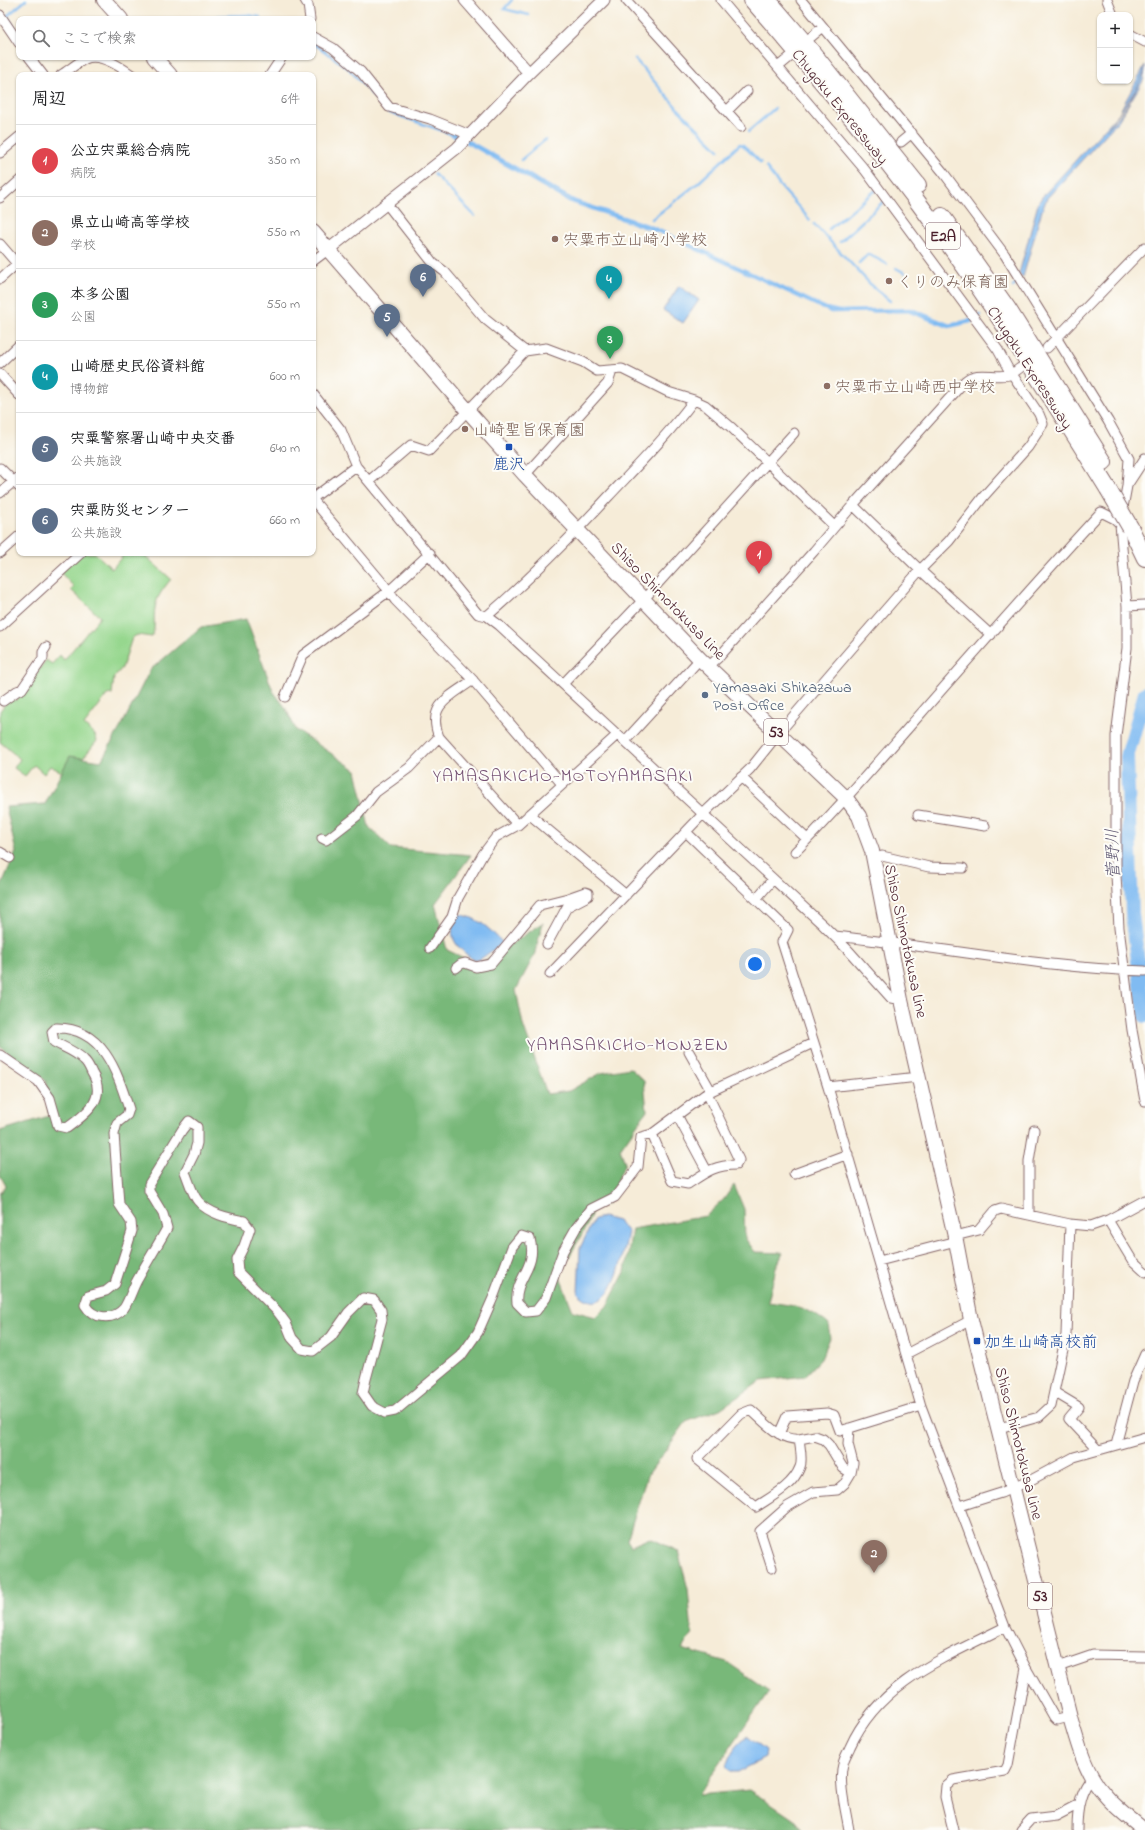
<!DOCTYPE html>
<html lang="ja">
<meta charset="utf-8">
<style>
:root{--surface:#fff;--page:#f6f6f6;--text:#202124;--muted:#757577;--line:#e0e0e0;--accent:#ea580c}
body{margin:0;font-family:"Indie Flower","Klee One",sans-serif;background:var(--page);color:var(--text)}
.controls{position:absolute;right:12px;top:12px;display:grid;overflow:hidden;border-radius:8px;box-shadow:0 1px 3px #0004}
.controls button{width:36px;height:36px;display:grid;place-items:center;padding:0;border:0;border-bottom:1px solid var(--line);background:var(--surface);color:var(--text);font:20px sans-serif}
.you{position:absolute;left:755px;top:964px;width:14px;height:14px;margin:-10px;border:3px solid #fff;border-radius:50%;background:#1a73e8;box-shadow:0 0 0 6px #1a73e833}
.badge{display:grid;place-items:center;width:26px;height:26px;border-radius:50%;background:var(--accent);color:#fff;font-size:13px;font-weight:700}
.pin{position:absolute;translate:-50% -33px;filter:drop-shadow(0 1px 2px #0008)}
.pin::after{content:'';position:absolute;top:21px;width:14px;height:12px;background:inherit;clip-path:polygon(0 0,100% 0,50% 100%)}
.list{margin:0;padding:0;list-style:none}
h2{display:flex;justify-content:space-between;align-items:center;height:52px;margin:0;padding:0 16px;font-size:17px}
h2 small{font-size:13px;font-weight:400;color:var(--muted)}
.list li{display:grid;grid-template-columns:26px 1fr auto;gap:12px;align-items:center;box-sizing:border-box;height:72px;padding:0 16px;border-top:1px solid var(--line)}
.list b{display:block;font-size:15px;white-space:nowrap}
.list p{margin:0;font-size:13px;white-space:nowrap;color:var(--muted)}
.list em{font-size:13px;font-style:normal;color:var(--muted)}
.icon{flex:none;width:22px;height:22px;fill:none;stroke:currentColor;stroke-width:2;stroke-linecap:round;stroke-linejoin:round}
.map{position:relative;flex:none;width:1145px;height:1830px;overflow:hidden}
.search{position:absolute;background:var(--surface);box-shadow:0 1px 3px #0004;left:16px;top:16px;width:300px;height:44px;display:flex;align-items:center;gap:10px;box-sizing:border-box;padding:0 14px;border-radius:8px;color:var(--muted);font-size:15px}
.panel{position:absolute;background:var(--surface);box-shadow:0 1px 3px #0004;left:16px;top:72px;width:300px;height:484px;border-radius:8px}
.map>svg:first-child{display:block}
.green{fill:#96d78e;stroke:#707b5c}
.forest{fill:#78b879;stroke:#616c52}
.water{fill:#80bbf2;stroke:#656d8e}
.lines{fill:none;stroke-linecap:round;stroke-linejoin:round}
.stream{stroke:#80bbf2;stroke-width:2.5}
.river{stroke:#80bbf2;stroke-width:14}
.minor-tunnel{stroke:#d4c3b5;stroke-width:9;stroke-dasharray:9 4.5;stroke-linecap:butt}
.minor-casing{stroke:#866768;stroke-width:11}
.tertiary-casing{stroke:#866768;stroke-width:13}
.primary-casing{stroke:#866768;stroke-width:16}
.motorway-casing{stroke:#866768;stroke-width:18}
.minor{stroke:#fff;stroke-width:9}
.tertiary{stroke:#fff;stroke-width:11}
.primary{stroke:#fff;stroke-width:14}
.motorway{stroke:#fff;stroke-width:16}
.motorway-bridge-casing{stroke:#866768;stroke-width:18;stroke-linecap:butt}
.motorway-bridge{stroke:#fff;stroke-width:16}
.education-dot{fill:#8d6e63;stroke:#fdfcf7;stroke-width:1.5}
.transit-dot{fill:#1a4fb4;stroke:#fdfcf7;stroke-width:1.5}
.service-dot{fill:#5c6f8a;stroke:#fdfcf7;stroke-width:1.5}
.labels{text-anchor:middle;stroke-width:4;stroke-linejoin:round;paint-order:stroke}
.shield{fill:#fdfcf7;stroke:#806168;stroke-width:1}
.shield-label{font-size:15px;font-weight:bold;fill:#4a1f2b}
.street-label{font-size:16px;fill:#4a1f2b;stroke:#fdfcf7}
.education-label{font-size:16px;fill:#785e54;stroke:#fdfcf7;text-anchor:start}
.transit-label{font-size:16px;fill:#164399;stroke:#fdfcf7}
.service-label{font-size:16px;fill:#4e5e75;stroke:#fdfcf7;text-anchor:start}
.water-label{font-size:17px;font-style:italic;fill:#5d5671;stroke:#fdfcf7}
.quarter-label{font-size:18px;letter-spacing:1px;fill:#765274;stroke:#fdfcf7}
</style>
<div class="map">
<svg width="1145" height="1830" viewBox="0 0 1145 1830">
<rect width="100%" height="100%" fill="#fdfcf7"/>
<filter id="ink" filterUnits="userSpaceOnUse"><feTurbulence type="fractalNoise" baseFrequency=".025" numOctaves="2"/><feDisplacementMap in="SourceGraphic" scale="8" xChannelSelector="R" yChannelSelector="G"/><feConvolveMatrix kernelMatrix="1 2 1 2 8 2 1 2 1" color-interpolation-filters="sRGB"/></filter>
<filter id="wash" filterUnits="userSpaceOnUse"><feTurbulence type="fractalNoise" baseFrequency=".012" numOctaves="4" result="noise"/><feDisplacementMap in="SourceGraphic" scale="16" xChannelSelector="R" yChannelSelector="G"/><feGaussianBlur stdDeviation="0.9" result="paint"/><feColorMatrix in="noise" values="0 0 0 0 0 0 0 0 0 0 0 0 0 0 0 0 0 1.4 0 .05"/><feComposite in="paint" operator="in"/></filter>
<g filter="url(#wash)">
<rect width="100%" height="100%" fill="#f6ecd8"/>
<!-- green -->
<path class="green" d="M77 553H95L112 569 125 553H142L171 579C164 588 156 597 155 609 153 619 156 628 152 637L137 635 132 638 122 668 114 677 112 694 107 695 84 725 95 735 97 741 83 758 70 757 62 772 50 766 44 774 34 765 25 776 14 768 20 759 0 742V711L10 697 16 701 46 660 52 664 60 655 64 660 100 617 71 590 74 587 59 571Z"/>
<!-- forest -->
<path class="forest" d="M246 619 273 691 285 707 296 730 356 770 369 827 391 848 471 855 435 904 447 950 479 965 543 923 534 956 516 990 523 1025 547 1094 569 1091 601 1073 630 1068 644 1081 647 1111 620 1149 625 1163 607 1204H595L587 1225 559 1275 573 1311 596 1317 607 1306 625 1272 632 1229 706 1216 724 1199 734 1185 744 1209 745 1238 755 1252 783 1253 776 1268 768 1302C796 1306 806 1306 828 1324L830 1338 821 1359 805 1376 761 1381 720 1409 686 1422 647 1476 627 1540 631 1546 650 1538 678 1551 688 1589 692 1633 682 1649 727 1662 769 1691 698 1795 750 1790 796 1821 803 1830H0V1194L6 1186 0 1175V1131L49 1116 46 1081 0 1047V888L16 852 6 807 45 804 70 756 101 761 123 723 150 670 201 627Z"/>
<!-- water -->
<path class="water" d="M1145 65C1145 81 1117 116 1107 129 1124 115 1136 90 1145 70L1143 81 1118 121 1047 198 1041 213 1023 277 1019 274 1038 204 1042 197 1119 113Z
M679 286 699 300 683 323 663 310Z
M456 914C477 916 489 928 503 943L479 960H474C455 946 447 938 456 914Z
M603 1217 618 1221 628 1232C624 1252 611 1326 578 1293L580 1248 594 1219Z
M748 1736 766 1750 765 1758 738 1772H731L726 1767C729 1755 737 1742 748 1736Z"/>
<g class="lines">
<!-- stream -->
<path class="stream" d="M512 0 504 9 529 15
M218 16 247 15 260 17
M230 19H249
M15 29 7 16 26 0
M313 43 348 68 388 112 446 132 461 140
M635 59 678 109 719 150
M748 132 775 108
M453 133 463 138
M467 140 575 201 650 226 826 308 839 311 911 309 950 325 972 319
M466 142 569 201 659 232 831 312 908 311 949 327 971 322 980 315
M521 160 545 140
M766 167 780 186 810 220
M434 174 475 216
M652 219 698 183 740 144 743 145 761 163
M814 224 873 287 890 301
M829 229 876 190
M840 242 884 201
M859 263 868 254 887 264
M896 268 905 273
M1013 287 1018 281"/>
<!-- river -->
<path class="river" d="M1145 693 1127 757 1132 914 1145 1016"/>
</g>
</g>
<g filter="url(#ink)">
<g class="lines">
<!-- minor-tunnel -->
<path class="minor-tunnel" d="M872 164 901 142"/>
<defs>
<path id="minor" d="M305 0 308 5 310 19
M626 0 741 127
M721 0 865 170 998 350 1011 374
M801 0 943 172 1005 255 1108 421 1129 459 1127 486 1120 524 1127 606V648L1116 736V875L1119 928 1132 1030 1145 1101
M1107 0 1113 15
M0 15 19 43
M1130 34 1145 42
M313 37 333 48 361 72 389 107 430 119 470 135
M811 37 823 27
M29 57 43 75
M778 67 790 57
M61 75C69 70 77 63 85 59 99 52 121 67 132 75
M270 75 282 57
M727 111 747 91
M901 142 912 133
M0 153 19 137
M0 198 19 181
M386 203 433 263 445 272 485 319 525 351
M0 244 19 266
M313 261 329 249
M0 279 19 262
M1047 348 1145 247
M0 363 19 345
M0 374 19 395
M313 394 341 430 356 466 478 614 487 616 499 625 823 925 849 951 891 998 901 1000
M0 468 19 487
M525 475 608 383 612 371
M369 481 411 445 429 451 525 351 546 348 583 362 597 371 622 369 668 392 694 400 705 405 732 428 834 526
M1128 484 1145 458
M0 493 19 477
M313 498 356 466
M313 500 385 586 395 600 471 678 562 784
M853 505 920 570 991 635
M0 553 19 536
M1127 606 1145 605
M487 616C530 579 569 539 608 497 638 465 668 435 694 400
M0 627 81 553
M708 667 719 657 814 551 853 505 965 381C977 369 998 380 1012 374 1015 372 1017 370 1020 368
M473 680C451 696 426 705 439 737L518 825
M563 684 643 600 794 433
M285 697 303 655 389 591 430 553
M3 701 17 691 22 689 43 658V652L46 647
M625 741 700 659
M741 777 807 839
M529 814 626 895
M918 815 985 826
M686 832 788 930 782 942 828 1087 921 1406 1005 1627 1026 1668 1054 1717 1057 1720 1070 1717
M322 838 326 840 357 816 376 792 409 768 439 737
M0 852 10 858
M795 852C835 812 872 769 909 727 973 654 1036 582 1101 512L1115 519 1120 524
M873 859 882 856 929 867 963 868
M756 899 773 879
M834 936C937 946 1040 968 1145 971
M430 948 452 917 458 898 483 854 496 837 518 825 617 735
M456 968 461 964 465 963 476 967 491 964 540 905 568 898 585 892 588 893V896L567 907 547 944
M550 974 702 815 750 769 778 734 853 647 920 570 949 541 984 496 1028 447 1043 424 1039 414 1012 374
M689 1052 711 1091
M0 1055 38 1081 50 1098 58 1126 67 1128C86 1114 108 1099 92 1073 90 1069 88 1063 84 1060 77 1052 63 1047 54 1042L52 1032 56 1028C103 1027 117 1072 129 1109L127 1115 117 1123 114 1134 119 1204 131 1222 132 1231 115 1284 106 1291 88 1296 85 1305C93 1319 113 1321 124 1308 130 1299 133 1286 139 1277 148 1260 158 1245 167 1228L163 1214 149 1191V1184L182 1130 189 1121 197 1127V1143L194 1154 185 1172C189 1181 192 1194 198 1201 209 1214 228 1218 244 1221L250 1229 244 1246 237 1260 238 1272 277 1311 286 1323 292 1338 302 1349 313 1351 331 1337 348 1313 363 1298 374 1300 381 1310 382 1319 366 1379 363 1393 372 1406 385 1413 395 1411 461 1356 478 1332 493 1298 512 1247 521 1236 530 1239C538 1268 514 1278 517 1303L526 1312 536 1311 546 1298 563 1251 576 1228 591 1209 615 1197 638 1167 641 1137 652 1134 707 1093 813 1043
M828 1087 918 1077
M677 1115 707 1171
M652 1134 672 1181 688 1184C706 1172 715 1165 736 1165L739 1160 707 1093
M794 1174 848 1154
M1029 1215V1161L1034 1130
M1108 1220 1132 1260 1145 1272
M1070 1224 1091 1226 1108 1220 1145 1200
M955 1236 979 1230 995 1211 1001 1209 1070 1224 1066 1335 1051 1406 1039 1417 999 1428
M879 1261 956 1241
M906 1354 971 1320
M1054 1392 1079 1407 1069 1419 1098 1450
M751 1410C765 1422 780 1441 799 1439 800 1447 803 1460 800 1467 793 1486 771 1497 756 1507L697 1459 741 1414Z
M779 1434 787 1416 827 1413 834 1415 840 1431 921 1406
M799 1439 815 1436 823 1439 829 1445 843 1468 851 1473
M1116 1445 1133 1381 1145 1354
M960 1506 1001 1493 1031 1480 1074 1457 1145 1437
M772 1568 760 1531 787 1507 813 1492 837 1490 845 1483 851 1473 853 1463 848 1444 849 1428
M1058 1667 1093 1655 1145 1656
M849 1830C846 1812 838 1781 843 1764 844 1758 848 1752 850 1747 879 1682 946 1657 1005 1627
M953 1830 945 1797 946 1786 953 1780 1005 1771 1008 1765 1026 1668
M1021 1830 1031 1819 1056 1816 1079 1804
M1077 1830C1077 1812 1079 1791 1092 1778"/>
<path id="tertiary" d="M465 0 529 73
M329 249 457 148 529 73 604 0"/>
<path id="primary" d="M104 0 121 19
M154 57 170 75
M313 232 468 411 525 475 700 659 846 798 859 816 872 851 901 1000 956 1241 971 1320 1070 1717C1078 1744 1085 1774 1105 1795 1116 1808 1130 1819 1144 1830"/>
<path id="motorway" d="M752 0C810 67 867 134 920 205 988 296 1048 392 1108 489
M768 0 805 43 918 185
M942 216 1008 309 1104 462
M1130 527 1145 558"/>
</defs>
<!-- minor casing -->
<use href="#minor" class="minor-casing"/>
<!-- tertiary casing -->
<use href="#tertiary" class="tertiary-casing"/>
<!-- primary casing -->
<use href="#primary" class="primary-casing"/>
<!-- motorway casing -->
<use href="#motorway" class="motorway-casing"/>
<!-- minor -->
<use href="#minor" class="minor"/>
<!-- tertiary -->
<use href="#tertiary" class="tertiary"/>
<!-- primary -->
<use href="#primary" class="primary"/>
<!-- motorway -->
<use href="#motorway" class="motorway"/>
<defs>
<path id="motorway-bridge" d="M1108 489 1130 527"/>
</defs>
<!-- motorway-bridge casing -->
<use href="#motorway-bridge" class="motorway-bridge-casing"/>
<!-- motorway-bridge -->
<use href="#motorway-bridge" class="motorway-bridge"/>
</g>
</g>
<!-- markers -->
<g class="education-dot">
<circle cx="555" cy="239" r="4"/>
<circle cx="889" cy="281" r="4"/>
<circle cx="827" cy="386" r="4"/>
<circle cx="465" cy="429" r="4"/>
</g>
<g class="transit-dot">
<rect x="505" y="443" width="8" height="8" rx="2"/>
<rect x="973" y="1337" width="8" height="8" rx="2"/>
</g>
<circle class="service-dot" cx="705" cy="695" r="4"/>
<g class="labels">
<!-- shield labels -->
<g class="shield">
<rect x="926" y="223" width="34" height="26" rx="3"/>
<rect x="764" y="719" width="24" height="26" rx="3"/>
<rect x="1028" y="1583" width="24" height="26" rx="3"/>
</g>
<g class="shield-label">
<text x="943" y="241">E2A</text>
<text x="776" y="737">53</text>
<text x="1040" y="1601">53</text>
</g>
<!-- street labels -->
<g class="street-label">
<text transform="translate(841 106) rotate(51)" y="6">Chugoku Expressway</text>
<text transform="translate(1031 367) rotate(57)" y="6">Chugoku Expressway</text>
<text transform="translate(669 600) rotate(46)" y="6">Shiso Shimotokusa Line</text>
<text transform="translate(907 941) rotate(78)" y="6">Shiso Shimotokusa Line</text>
<text transform="translate(1020 1443) rotate(76)" y="6">Shiso Shimotokusa Line</text>
</g>
<!-- education labels -->
<g class="education-label">
<text x="563" y="245">宍粟市立山崎小学校</text>
<text x="897" y="287">くりのみ保育園</text>
<text x="835" y="392">宍粟市立山崎西中学校</text>
<text x="473" y="435">山崎聖旨保育園</text>
</g>
<!-- transit labels -->
<g class="transit-label">
<text x="509" y="469">鹿沢</text>
<text x="985" y="1347" text-anchor="start">加生山崎高校前</text>
</g>
<!-- service labels -->
<g class="service-label">
<text x="713" y="692">Yamasaki Shikazawa<tspan x="713" dy="18">Post Office</tspan></text>
</g>
<!-- water labels -->
<g class="water-label">
<text transform="translate(1112 854) rotate(-92)" y="6">菅野川</text>
</g>
<!-- quarter labels -->
<g class="quarter-label">
<text x="563" y="781">YAMASAKICHO-MOTOYAMASAKI</text>
<text x="628" y="1050">YAMASAKICHO-MONZEN</text>
</g>
</g>
</svg>
<div class="controls">
<button>+</button>
<button>−</button>
</div>
<div class="you"></div>
<div class="pin badge" style="left:759px;top:574px;background:#e0444e">1</div>
<div class="pin badge" style="left:874px;top:1573px;background:#8d6e63">2</div>
<div class="pin badge" style="left:610px;top:359px;background:#2e9e5b">3</div>
<div class="pin badge" style="left:609px;top:299px;background:#0f9aa8">4</div>
<div class="pin badge" style="left:387px;top:337px;background:#5c6f8a">5</div>
<div class="pin badge" style="left:423px;top:297px;background:#5c6f8a">6</div>
<div class="search"><svg class="icon" aria-label="search" viewBox="0 0 24 24"><circle cx="10" cy="10" r="6"/><path d="M15 15l6 6"/></svg>ここで検索</div>
<section class="panel">
<h2>周辺<small>6件</small></h2>
<ul class="list">
<li><span class="badge" style="background:#e0444e">1</span><div><b>公立宍粟総合病院</b><p>病院</p></div><em>350 m</em></li>
<li><span class="badge" style="background:#8d6e63">2</span><div><b>県立山崎高等学校</b><p>学校</p></div><em>550 m</em></li>
<li><span class="badge" style="background:#2e9e5b">3</span><div><b>本多公園</b><p>公園</p></div><em>550 m</em></li>
<li><span class="badge" style="background:#0f9aa8">4</span><div><b>山崎歴史民俗資料館</b><p>博物館</p></div><em>600 m</em></li>
<li><span class="badge" style="background:#5c6f8a">5</span><div><b>宍粟警察署山崎中央交番</b><p>公共施設</p></div><em>640 m</em></li>
<li><span class="badge" style="background:#5c6f8a">6</span><div><b>宍粟防災センター</b><p>公共施設</p></div><em>660 m</em></li>
</ul>
</section>
</div>
